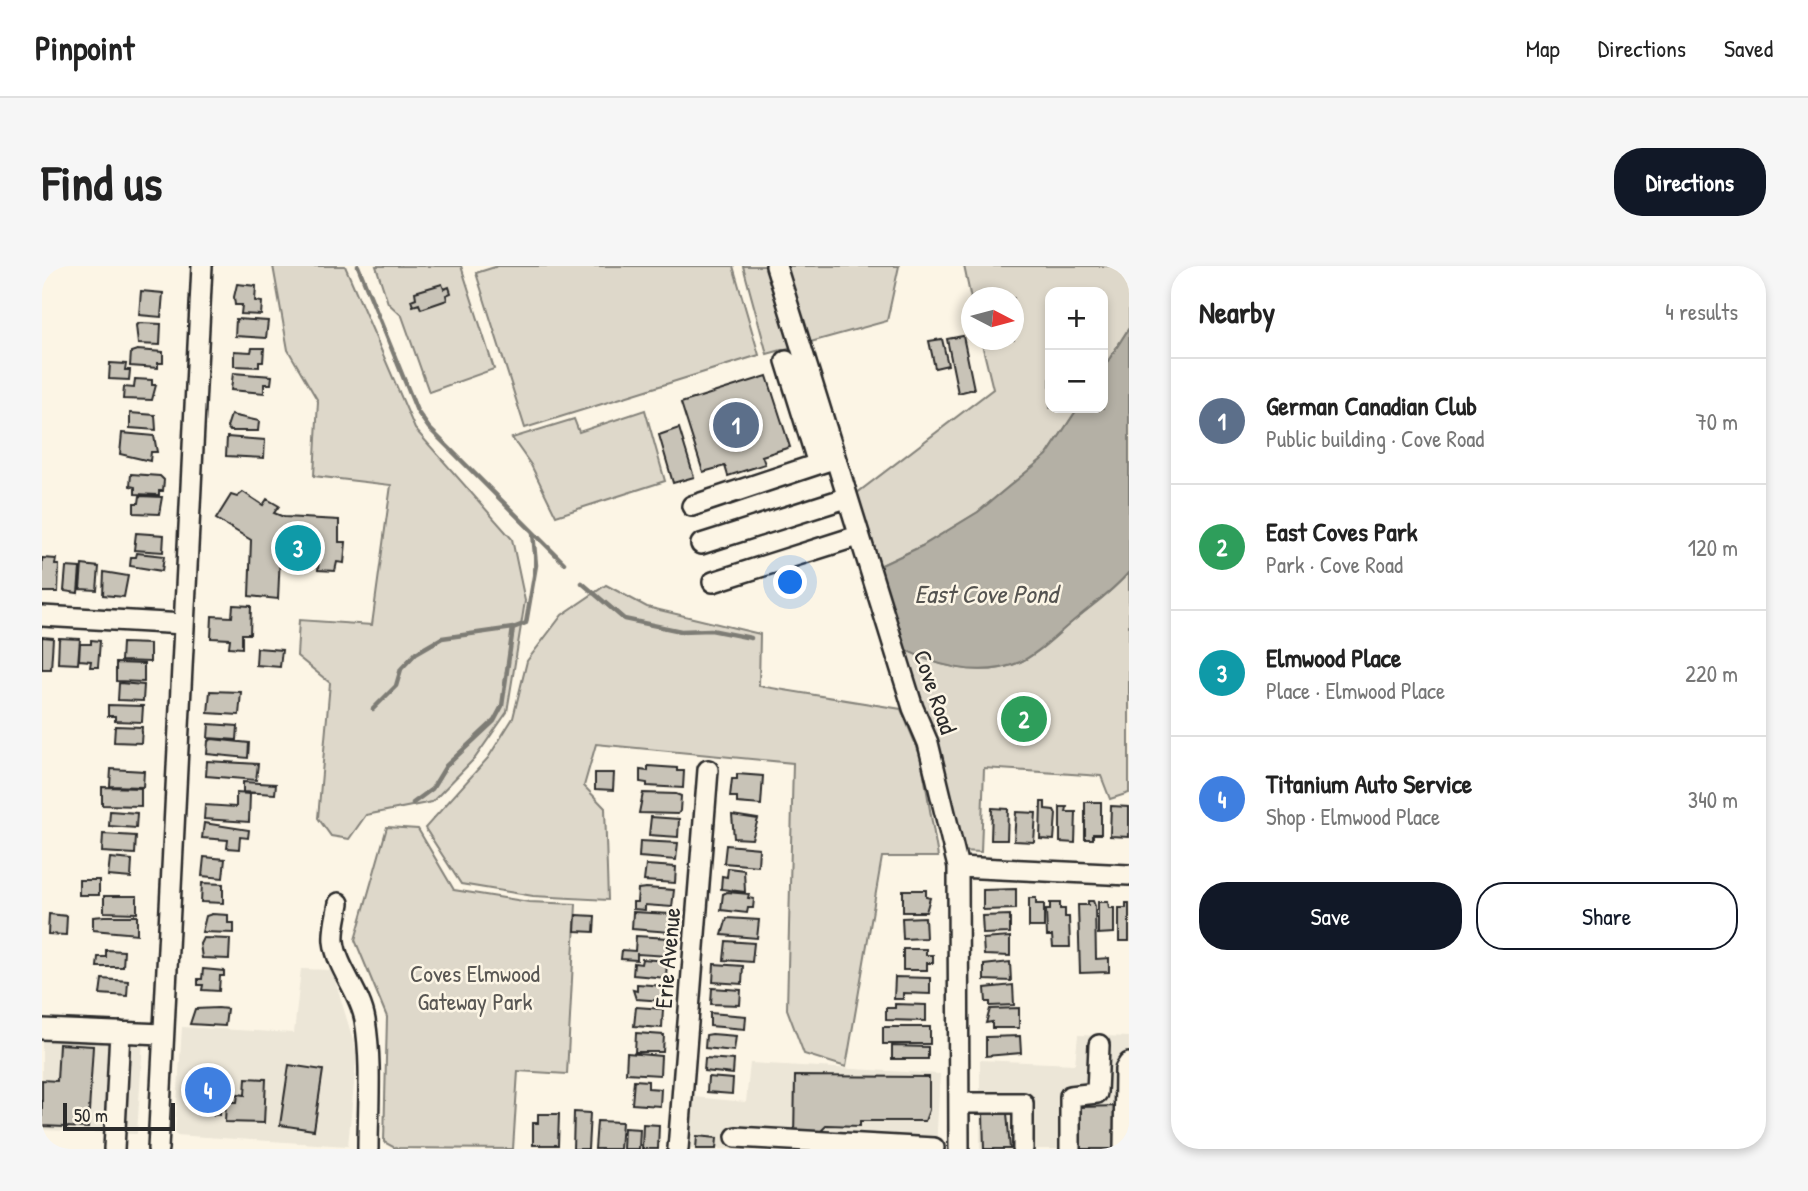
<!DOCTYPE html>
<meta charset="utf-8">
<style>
:root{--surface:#fff;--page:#f6f6f6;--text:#222;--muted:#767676;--line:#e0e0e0;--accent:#111827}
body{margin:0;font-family:"Patrick Hand",sans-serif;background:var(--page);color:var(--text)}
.controls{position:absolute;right:21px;top:21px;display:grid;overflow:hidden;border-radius:14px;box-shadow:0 4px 10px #0003}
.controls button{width:63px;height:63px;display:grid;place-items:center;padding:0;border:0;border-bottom:2px solid var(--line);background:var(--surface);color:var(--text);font:35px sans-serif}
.compass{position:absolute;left:919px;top:21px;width:63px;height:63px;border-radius:50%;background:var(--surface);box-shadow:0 4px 10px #0003;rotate:96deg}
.scale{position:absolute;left:21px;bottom:18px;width:112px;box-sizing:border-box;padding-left:7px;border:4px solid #2b2b2b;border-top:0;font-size:19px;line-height:24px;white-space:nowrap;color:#2b2b2b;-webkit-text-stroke:5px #fcf5e5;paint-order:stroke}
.you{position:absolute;left:749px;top:317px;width:24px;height:24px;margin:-18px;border:5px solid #fff;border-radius:50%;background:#1a73e8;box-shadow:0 0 0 10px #1a73e833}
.badge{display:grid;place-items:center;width:46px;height:46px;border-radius:50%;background:var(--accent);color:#fff;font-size:23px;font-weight:700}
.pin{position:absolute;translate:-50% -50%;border:4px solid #fff;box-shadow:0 2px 7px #0006}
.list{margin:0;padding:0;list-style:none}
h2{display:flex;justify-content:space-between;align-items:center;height:91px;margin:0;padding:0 28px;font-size:30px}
h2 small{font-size:23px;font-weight:400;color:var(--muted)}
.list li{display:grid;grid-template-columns:46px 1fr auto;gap:21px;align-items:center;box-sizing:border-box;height:126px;padding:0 28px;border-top:2px solid var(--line)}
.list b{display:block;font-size:26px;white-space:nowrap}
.list p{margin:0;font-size:23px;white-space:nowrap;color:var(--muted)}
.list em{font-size:23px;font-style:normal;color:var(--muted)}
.actions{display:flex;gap:14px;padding:21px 28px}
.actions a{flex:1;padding:16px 0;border:2px solid var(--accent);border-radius:28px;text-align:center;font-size:24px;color:var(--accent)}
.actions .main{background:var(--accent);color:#fff}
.map{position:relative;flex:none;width:1087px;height:883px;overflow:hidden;border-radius:28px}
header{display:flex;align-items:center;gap:42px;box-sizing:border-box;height:98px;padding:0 35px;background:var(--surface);border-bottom:2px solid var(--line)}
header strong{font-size:33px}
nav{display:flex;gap:38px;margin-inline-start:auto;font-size:24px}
.intro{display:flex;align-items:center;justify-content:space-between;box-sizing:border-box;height:168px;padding:0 42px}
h1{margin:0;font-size:49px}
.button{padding:18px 32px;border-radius:28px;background:var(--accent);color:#fff;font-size:24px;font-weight:700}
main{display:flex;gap:42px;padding:0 42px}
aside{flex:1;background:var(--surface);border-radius:28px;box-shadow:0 4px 10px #0003}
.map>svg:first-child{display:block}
.built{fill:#ece6d7}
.green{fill:#ded8ca;stroke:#84827a;stroke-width:2}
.water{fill:#b4b0a5;stroke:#7d7b74;stroke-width:2}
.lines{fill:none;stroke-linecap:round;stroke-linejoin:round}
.stream{stroke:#7d7b74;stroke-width:4.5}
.building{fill:#c8c3b7;stroke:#2b2b2b;stroke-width:2}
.minor-casing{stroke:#2b2b2b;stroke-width:24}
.minor{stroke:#fcf5e5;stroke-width:19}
.labels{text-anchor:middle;stroke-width:5;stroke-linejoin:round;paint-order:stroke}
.street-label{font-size:24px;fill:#2b2b2b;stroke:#fcf5e5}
.park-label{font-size:24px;fill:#585653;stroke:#fcf5e5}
.water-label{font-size:26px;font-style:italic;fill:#545350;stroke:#fcf5e5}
</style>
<header>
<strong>Pinpoint</strong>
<nav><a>Map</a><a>Directions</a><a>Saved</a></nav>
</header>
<div class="intro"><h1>Find us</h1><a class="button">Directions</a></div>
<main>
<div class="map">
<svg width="1087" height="883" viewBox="0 0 1087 883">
<rect width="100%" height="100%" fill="#fcf5e5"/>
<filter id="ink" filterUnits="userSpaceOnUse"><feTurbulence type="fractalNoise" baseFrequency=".0143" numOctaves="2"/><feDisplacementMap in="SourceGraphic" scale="14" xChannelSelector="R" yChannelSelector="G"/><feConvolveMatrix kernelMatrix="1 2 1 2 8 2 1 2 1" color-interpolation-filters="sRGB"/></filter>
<g filter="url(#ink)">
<!-- built -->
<path class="built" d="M259 703 290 704 315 787 306 880 133 869 140 761 252 767Z
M0 753 102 758 95 868 0 864Z
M1036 769 1087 771V883H938V794L1033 798Z
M708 797 898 808 894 883H648L652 831 704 836Z"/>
<!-- green -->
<path class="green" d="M231 0H303L373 163 470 273 483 335 465 446 433 492 390 536 324 549 307 573 289 570 276 552 288 417 255 390 257 354 330 359 349 219 272 210 276 135 246 84Z
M334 0H419L452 103 387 126 360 50 346 37Z
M456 0H691L717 89 483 162 434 7Z
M701 0H857L845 55 725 88Z
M922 0H1087V62L1061 103V26H1008V142H1036L1005 189 936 246 880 280 831 303 810 231 951 123 939 74H972V32L929 33Z
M603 144 623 215 514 250 489 199 470 172 532 153 537 166Z
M1087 306V527L1068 533 1059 510 942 502 939 586 919 585 854 378C889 400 939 413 978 396 997 387 1014 369 1030 356 1051 338 1069 327 1087 306Z
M564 319 605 341 718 368 717 420 859 443 879 491 896 591H840L804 801 762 788 745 743 751 497 554 478 542 520 563 542 566 634 491 630 419 618 383 562 446 492 471 452 485 395 520 349Z
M345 561 376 563 412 624 487 636 534 638 525 808 476 805 471 883 353 882 342 876 345 751 313 674Z"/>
<!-- water -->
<path class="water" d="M1087 62V306C1069 327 1051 338 1030 356 1014 369 997 387 978 396 939 413 889 400 854 378L831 303 880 280 936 246 1005 189 1036 142H1061V103Z"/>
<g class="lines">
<!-- stream -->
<path class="stream" d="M316 0 375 145 387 162 522 297
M540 317 582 353 639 365 669 364 709 372
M331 443 354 420 359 403 374 387 400 372 471 362
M371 537 390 523 404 500 452 455 460 440 471 362 484 357 494 299 491 267"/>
</g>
<!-- building -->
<path class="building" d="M195 18 214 20 213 35 220 36 219 49 199 48 200 39H193L192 31Z
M400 18 402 23 407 21 409 27 404 29 405 34 379 43 377 38 371 40 369 34 374 32 373 26Z
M99 25 121 27 119 51 97 49Z
M194 53 226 55 224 72 193 70Z
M98 57 119 58 118 79 96 78 94 59Z
M921 70 932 123 916 127 905 73Z
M900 73 906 99 893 102 887 75Z
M210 82H222L221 96H217V101L192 100V85L209 86Z
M95 84 121 86V97H116V102L88 100 89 86Z
M68 97 84 98 83 104H88L87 114 67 113Z
M191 107 230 110 229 118H222V127L189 124Z
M725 110 748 181 720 190 723 198 686 210 683 200 661 206 639 137Z
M93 113 110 114V119H114L110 134 81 133 82 121 92 122Z
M88 147 113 149 114 164 88 162Z
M189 149 217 155 216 165H188L185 161Z
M637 162 652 211 631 217 617 169Z
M80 167 112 170 115 186H109L108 195 78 188Z
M185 171 223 174 222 192 184 190Z
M89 208 118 210 122 214 121 225H117V229L93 228V221L88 220Z
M201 226 221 239 225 233 237 240 232 247 242 251 297 254V276H304L302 297 295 296 293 305 276 304 277 292 238 289 236 333 207 330 209 274 174 253 189 229 195 231Z
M98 230 120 231 117 248 92 247V237H97Z
M94 267 122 269 121 286 92 284Z
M95 287 122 290 120 305 88 300 89 291H94Z
M0 292 14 293 13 299H17L16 326H0Z
M40 299 57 301 55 324 38 323Z
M24 301 38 302 36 327 22 325Z
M62 306 86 310 82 331 61 329Z
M191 339 209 340 208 368H200V382L187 381 188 373 169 372 170 350 190 351Z
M0 371 11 372 9 403H0Z
M17 372 38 373 36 398 16 397Z
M49 374 58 375 56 401H48L49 395 37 394 38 378H49Z
M80 377 108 378V396L79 395Z
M215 382 240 384 238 401 214 399Z
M74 397 102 398V416L74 415Z
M77 417 102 419 101 435 76 434Z
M168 425 199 426 197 449 166 447Z
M66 439 101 440 100 456 73 455V450H66Z
M167 458 196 460 195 474 166 472Z
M73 460 100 461 99 477 72 476Z
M170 473 207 477 206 492 165 488 166 475Z
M165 495 216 498 214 514 164 510Z
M606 500 635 502V505H642L641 522 605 520V517L598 516V504L606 505Z
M69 503 102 505 101 521 68 520Z
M553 507H572L571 524 553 523Z
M695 508 721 510 719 539 695 537V531H688L690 513H695Z
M201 516 234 518 233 528 201 526Z
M60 521 99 522V540L60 539Z
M194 527 208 528 207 556 162 553 163 539 194 541Z
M601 527 634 528 639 530 638 545 636 548 597 547Z
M999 536H1003V543L1012 544 1014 548 1012 574 998 573Z
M1043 536H1059V568H1051V573H1043Z
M1069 540 1087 541V571L1068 570Z
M1018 541H1025L1024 546H1034L1033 577 1018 576Z
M950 542 966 543 965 574H949Z
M68 545 95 547 94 562 67 560Z
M974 546 994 547 992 576 972 575Z
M690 549 716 553 710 573 692 572Z
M609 551 637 553 636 571 607 569Z
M162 557 207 564 206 572 198 571 197 583 185 582 186 574 160 572Z
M61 568 94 570 93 588 60 586Z
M598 575 636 577 634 594 597 591Z
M684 579 717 582 716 600 682 597Z
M162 591 183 593 181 612 160 610Z
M68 592 90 594 89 612 66 610Z
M604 599 634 601 633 617 602 615Z
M686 602 702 604 703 626 679 623 680 610 685 611Z
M37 614H57V629H37Z
M160 617 181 618V637L159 636Z
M604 622 632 624 630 641 603 639V644L591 643V636H595L596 623Z
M974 623V643L941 644V624Z
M861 624H884V631L888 632 884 646H861Z
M685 626 707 628 706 632 712 633 711 642H706L705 647 679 644 681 628Z
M62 630H95V647L62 646Z
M987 632H994V638H1002V661H987Z
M1046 635H1051L1053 640 1054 693 1067 692V706L1038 707 1036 639H1046Z
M1056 636H1066L1067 642H1072V667L1056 668Z
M1008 637H1018V643H1023V651H1027L1028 681H1011L1010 670H1005L1004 644H1008Z
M1084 637H1087V675H1077V642H1084Z
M591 646 629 648 628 666 590 663Z
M7 648 25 650 24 669 6 668Z
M170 648 186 649V657H192V667L160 666 164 650Z
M534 649 553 650 552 666 533 665Z
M968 649V667L941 668 940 650Z
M62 650H95V668L51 664V651Z
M883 651 884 672 861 673 860 652Z
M685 652 717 654 715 672 680 669Z
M594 670 627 672 626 690 595 688V694L579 693 580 684 593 685Z
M968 671V690L942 689 941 673Z
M161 672 188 673 187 693 160 692 158 678Z
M684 675 712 677 710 696 682 694Z
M861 683H884V689H891V697H885V704H861Z
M64 684 82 685 81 701H55L56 691H64Z
M600 693 625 695 624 712 591 709 592 697 599 698Z
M968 696 969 715 942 714V699Z
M672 698 701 700 700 718 671 716Z
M161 703 182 705V710H178L177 725 160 724 161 719H156V713H160Z
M853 711 888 712V728L861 727V733H852Z
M60 713 86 715 85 730 58 728Z
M595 718 623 720 622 735 594 733 591 724 595 725Z
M971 719 972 739 948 740V736H944L943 722Z
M670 722 699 724 698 739 669 738Z
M853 738 884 739V755L844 754V742H853Z
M594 741 621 743 620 762 592 760Z
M176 742 185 743 183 760 148 758 153 743Z
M977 742V762H950V756L944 757 948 743Z
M668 747 704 750 703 763 668 760Z
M841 761H888V778H841Z
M594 767 622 769 621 786H593Z
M670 768 694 770 692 785 663 782 664 769Z
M978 770 979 787 944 790V771Z
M17 778 51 780 46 862 0 860V814L15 815Z
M850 780 886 781V793H850Z
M585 787 619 790 618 809 584 807Z
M663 792 692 794 691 808 662 805Z
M247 799 281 804 272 864 238 859Z
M157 804 180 806 178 849 155 848Z
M753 810 887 811V844L883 855H818V860L785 859 774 870 752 873Z
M666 811 691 813 690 828 665 826Z
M204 812 224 813 222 857 183 856 184 836H195L196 828 203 829Z
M592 814 606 815V822L619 823 618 840 590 838Z
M1074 840V883H1035V869H1039V841Z
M532 846 548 847 546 883H531Z
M965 847 968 883H942L941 848Z
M496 848H517L516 879H491V857H496Z
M555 855 580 856 578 883H553Z
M601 858 617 859 616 883H600Z
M582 862 598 863 597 883H581Z
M655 870 675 872 674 883H654Z"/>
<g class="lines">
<defs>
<path id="minor" d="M734 0 871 442 886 477 916 601 917 883
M744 95 776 198
M650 240 791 193
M659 278 804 232
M671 316 816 270
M0 350 142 358
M916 601 1087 609
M297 637C295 649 291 663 292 675 295 703 318 725 323 754 330 796 326 840 326 883
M0 763 121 768
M917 837H981V883
M694 871 892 882
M72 883 78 766
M116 883 160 0
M636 883 666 504
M1028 883V830L1055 827 1057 779
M1082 883 1083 803 1087 797"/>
</defs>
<!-- minor casing -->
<use href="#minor" class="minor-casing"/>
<!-- minor -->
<use href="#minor" class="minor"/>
</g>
</g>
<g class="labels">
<!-- street labels -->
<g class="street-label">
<text transform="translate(893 426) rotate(71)" y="8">Cove Road</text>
<text transform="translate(626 692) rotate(-85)" y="8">Erie Avenue</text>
</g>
<!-- park labels -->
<g class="park-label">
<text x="433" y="716">Coves Elmwood<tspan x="433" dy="28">Gateway Park</tspan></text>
</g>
<!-- water labels -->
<g class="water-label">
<text x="944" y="337">East Cove Pond</text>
</g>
</g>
</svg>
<div class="controls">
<button>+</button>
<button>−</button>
</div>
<svg class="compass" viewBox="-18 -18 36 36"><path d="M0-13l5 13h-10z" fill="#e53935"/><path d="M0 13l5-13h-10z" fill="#767676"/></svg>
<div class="scale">50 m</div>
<div class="you"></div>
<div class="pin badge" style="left:694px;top:159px;background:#5c6f8a">1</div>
<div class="pin badge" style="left:982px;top:453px;background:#2e9e5b">2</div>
<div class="pin badge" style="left:256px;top:282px;background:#0f9aa8">3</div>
<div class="pin badge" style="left:166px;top:824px;background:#3f7fe0">4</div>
</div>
<aside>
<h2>Nearby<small>4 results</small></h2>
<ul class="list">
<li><span class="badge" style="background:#5c6f8a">1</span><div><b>German Canadian Club</b><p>Public building · Cove Road</p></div><em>70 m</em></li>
<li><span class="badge" style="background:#2e9e5b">2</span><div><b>East Coves Park</b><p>Park · Cove Road</p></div><em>120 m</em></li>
<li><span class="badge" style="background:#0f9aa8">3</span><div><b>Elmwood Place</b><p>Place · Elmwood Place</p></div><em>220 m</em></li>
<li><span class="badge" style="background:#3f7fe0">4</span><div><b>Titanium Auto Service</b><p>Shop · Elmwood Place</p></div><em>340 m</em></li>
</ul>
<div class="actions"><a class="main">Save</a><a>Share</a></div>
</aside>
</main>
